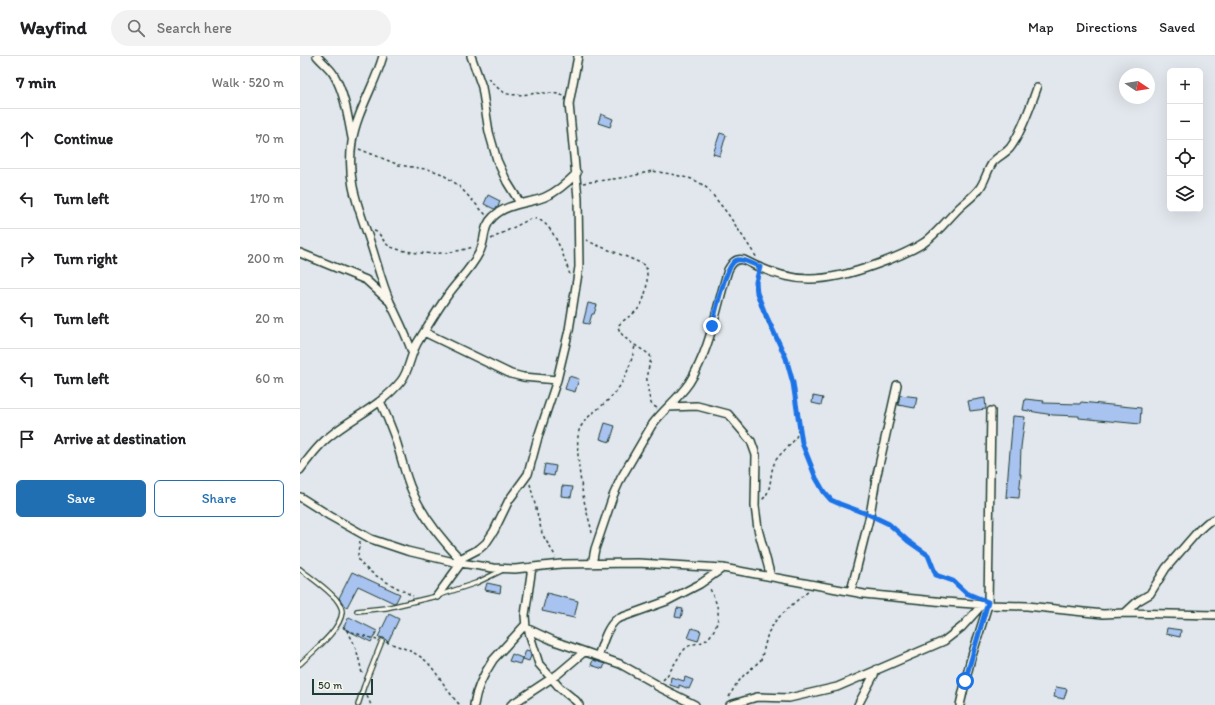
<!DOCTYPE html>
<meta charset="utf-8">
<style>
:root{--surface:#fff;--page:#f2f2f2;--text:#202124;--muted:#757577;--line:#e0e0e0;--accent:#1f6fb2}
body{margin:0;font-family:Itim,sans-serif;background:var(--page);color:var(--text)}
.controls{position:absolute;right:12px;top:12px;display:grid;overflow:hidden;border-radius:6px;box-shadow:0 4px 16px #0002}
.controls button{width:36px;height:36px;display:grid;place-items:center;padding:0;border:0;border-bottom:1px solid var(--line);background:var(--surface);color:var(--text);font:20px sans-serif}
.compass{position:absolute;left:819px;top:12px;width:36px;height:36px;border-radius:50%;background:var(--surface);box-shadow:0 4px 16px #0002;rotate:102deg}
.scale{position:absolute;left:12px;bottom:10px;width:61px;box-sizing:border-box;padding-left:4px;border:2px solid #1f3d34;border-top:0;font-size:11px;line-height:14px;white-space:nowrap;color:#1f3d34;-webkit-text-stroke:3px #fbf7ec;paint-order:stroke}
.stop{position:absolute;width:12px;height:12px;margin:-9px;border:3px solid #1a73e8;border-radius:50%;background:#fff}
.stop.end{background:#1a73e8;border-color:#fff;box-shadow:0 1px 4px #0008}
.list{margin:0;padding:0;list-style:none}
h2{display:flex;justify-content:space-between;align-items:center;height:52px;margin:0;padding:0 16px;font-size:17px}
h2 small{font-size:13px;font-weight:400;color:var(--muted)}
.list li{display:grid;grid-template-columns:26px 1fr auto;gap:12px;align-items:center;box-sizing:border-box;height:60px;padding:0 16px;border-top:1px solid var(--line)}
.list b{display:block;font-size:15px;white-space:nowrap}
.list em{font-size:13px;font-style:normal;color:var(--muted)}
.actions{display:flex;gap:8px;padding:12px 16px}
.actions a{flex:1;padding:9px 0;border:1px solid var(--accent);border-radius:6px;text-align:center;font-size:14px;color:var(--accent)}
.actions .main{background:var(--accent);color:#fff}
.icon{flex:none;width:22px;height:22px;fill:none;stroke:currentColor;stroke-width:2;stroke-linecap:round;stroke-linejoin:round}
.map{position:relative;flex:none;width:915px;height:649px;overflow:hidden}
header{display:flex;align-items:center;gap:24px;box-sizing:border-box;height:56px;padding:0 20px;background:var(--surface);border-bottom:1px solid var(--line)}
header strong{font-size:19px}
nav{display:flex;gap:22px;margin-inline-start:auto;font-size:14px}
.search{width:280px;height:36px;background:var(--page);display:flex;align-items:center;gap:10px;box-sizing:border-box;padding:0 14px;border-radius:22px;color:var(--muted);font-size:15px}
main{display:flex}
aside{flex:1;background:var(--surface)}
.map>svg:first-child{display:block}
.building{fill:#a8c3f0;stroke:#1f3d34}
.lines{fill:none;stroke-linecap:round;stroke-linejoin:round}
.service-casing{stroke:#1f3d34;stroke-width:6}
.minor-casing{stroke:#1f3d34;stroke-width:10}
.path{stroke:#1f3d34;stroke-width:1.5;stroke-dasharray:3 3;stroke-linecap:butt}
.service{stroke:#fbf7ec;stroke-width:3.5}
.minor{stroke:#fbf7ec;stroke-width:7}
.route{stroke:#1a73e8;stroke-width:5}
</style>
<header>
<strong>Wayfind</strong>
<div class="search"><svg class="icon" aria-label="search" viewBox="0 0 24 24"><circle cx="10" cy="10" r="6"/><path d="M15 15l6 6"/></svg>Search here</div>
<nav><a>Map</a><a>Directions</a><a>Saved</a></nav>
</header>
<main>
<aside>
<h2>7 min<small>Walk · 520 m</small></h2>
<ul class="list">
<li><svg class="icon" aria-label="ahead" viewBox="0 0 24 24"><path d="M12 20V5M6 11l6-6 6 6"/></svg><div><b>Continue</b></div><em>70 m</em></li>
<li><svg class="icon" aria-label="left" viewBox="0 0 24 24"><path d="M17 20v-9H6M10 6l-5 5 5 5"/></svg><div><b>Turn left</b></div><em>170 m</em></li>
<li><svg class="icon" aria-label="right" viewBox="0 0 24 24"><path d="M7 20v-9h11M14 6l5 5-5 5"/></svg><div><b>Turn right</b></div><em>200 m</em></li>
<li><svg class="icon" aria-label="left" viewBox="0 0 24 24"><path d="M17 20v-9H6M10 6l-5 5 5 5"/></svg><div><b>Turn left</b></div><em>20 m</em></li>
<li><svg class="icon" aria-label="left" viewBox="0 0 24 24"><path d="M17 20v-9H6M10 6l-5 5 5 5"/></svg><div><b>Turn left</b></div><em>60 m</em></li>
<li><svg class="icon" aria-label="arrive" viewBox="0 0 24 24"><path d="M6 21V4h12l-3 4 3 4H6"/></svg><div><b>Arrive at destination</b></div></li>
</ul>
<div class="actions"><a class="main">Save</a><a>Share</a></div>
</aside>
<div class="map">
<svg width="915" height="649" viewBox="0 0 915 649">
<rect width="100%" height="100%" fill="#e2e7ed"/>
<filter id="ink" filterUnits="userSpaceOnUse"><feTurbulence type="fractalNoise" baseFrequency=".025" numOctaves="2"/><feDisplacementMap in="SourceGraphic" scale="8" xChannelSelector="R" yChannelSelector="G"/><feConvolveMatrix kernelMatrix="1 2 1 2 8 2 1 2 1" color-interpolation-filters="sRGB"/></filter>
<g filter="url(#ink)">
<!-- building -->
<path class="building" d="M301 58 313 63 310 71 298 67Z
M420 77 426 79 420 100 413 98Z
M188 139 200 145 198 151 194 153 184 148Z
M288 247 297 249 294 258H292L289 268 283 267Z
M269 320 279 323 275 336 265 333Z
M600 339 617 341 615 352 598 349Z
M513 340 523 342 521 349 512 347Z
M685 342 686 353 670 355 668 345Z
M725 343 744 345 743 347 780 348 781 346 841 352 840 368 779 362V360L753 359 723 354Z
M713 360 725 361 721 391 720 418H721L719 442 706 441Z
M305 367 315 370 310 386 300 383Z
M245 408 256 410 254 420 243 418Z
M262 430 273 431 271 441 261 440Z
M52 516 100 538 96 546 94 547 58 530 47 551 44 549 39 542Z
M187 527 201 530 200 537 185 534Z
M247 537 278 545 274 562 242 555Z
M377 552 383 553 381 562 375 561Z
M89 558 99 563 88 586 84 582 78 581Z
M49 561 77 575 71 586 43 572Z
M392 572 401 575 398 585 388 582Z
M867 572 881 574 880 581 866 578Z
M226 594 230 595 231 600 229 605 223 603Z
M212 598 222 602 220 608 209 605Z
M293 604 305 608 303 613 291 609Z
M371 621 384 625 385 621 393 624 389 633 379 629V632L370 629Z
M756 631 767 633 764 643 754 641Z"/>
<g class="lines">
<defs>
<path id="service" d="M0 513C10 521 22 529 31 538 36 542 42 550 42 556 41 574 12 596 0 608
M57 555 86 552 137 540 176 527 203 514
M58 649 64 630 82 585"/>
<path id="minor" d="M17 0C23 7 30 12 34 19 45 38 48 62 52 82
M83 0C75 29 57 55 52 86 47 120 55 142 66 174 75 198 80 223 90 246 98 263 106 278 112 296
M171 0 182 31 189 76 197 104 207 126 220 147
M0 197 66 224 90 246
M124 276 211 318 223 321 257 324
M80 345C85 356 90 368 94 379 101 398 104 417 112 435 123 461 141 483 160 503
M368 351 397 350 428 358 451 385 456 399 455 450 458 473 471 521
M0 414C9 402 18 389 30 380 53 361 82 349 101 325 110 314 110 297 119 284 129 268 139 251 150 236 160 223 172 211 179 197 186 185 182 171 193 161 207 147 228 148 245 141 257 136 268 126 277 117
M0 441 30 460 71 483 107 495 154 506 193 512 215 513 261 508 338 507 423 512 564 538 645 546 688 549 727 550 803 558 825 557 915 559
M154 506 179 493 186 487 194 475 209 444 228 418 238 381 257 324 269 274 279 211 278 142 269 48 278 0
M292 508 295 493 313 440 321 422 352 369C363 354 378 343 389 327 411 293 416 252 428 214 432 207 435 202 444 204 493 230 525 227 575 209 592 203 610 196 625 186 638 176 648 163 659 152 666 145 674 140 679 133 685 126 687 114 693 106 698 100 705 98 710 92 721 78 731 49 737 32
M232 511 225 559 226 572 254 585 320 608 356 628 357 630 395 649
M551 535 570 459 576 423 597 329
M137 540 161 507
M825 557 838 545 850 538 866 512 899 474 908 466 915 463
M228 573 239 608 260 632 276 645 279 649
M298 600C303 587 306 572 317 563L367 545 400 528 423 512
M174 649C176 634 185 616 193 604L225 569
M211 649 258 618 284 596
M430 649 457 641 489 642 537 631 644 585 662 571 682 549
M558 649 577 613
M660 649 670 606 688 549 691 355"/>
</defs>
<!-- service casing -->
<use href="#service" class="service-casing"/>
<!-- minor casing -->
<use href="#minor" class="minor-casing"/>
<!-- path -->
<path class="path" d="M188 23C193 27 199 34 205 37 219 43 244 32 264 40
M59 93 99 109 132 114 142 118 158 129 186 159
M283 127 328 121 352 115 371 118 392 123 400 127 408 133 428 158 457 202
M74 175C82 177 82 187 91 191 116 200 148 199 173 191
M191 183 230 163C251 157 265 204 270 219
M286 184C298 191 342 205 346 211 349 224 346 247 335 256 329 261 323 264 318 270 320 283 341 292 350 299 352 306 348 311 347 318 346 322 349 345 352 349 352 349 357 352 357 352
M458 219C449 245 478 279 486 303 491 317 494 331 496 345 498 356 501 370 496 381 491 390 481 396 476 404 468 417 474 433 462 444
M499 367 502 387 516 422 524 436 531 444 540 448 562 457
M230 428 242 477 245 483 256 501
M577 462 589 468 608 485 628 499 637 519 653 525 662 534 673 540
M292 477C290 466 286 455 284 444 281 430 274 384 280 372 287 360 296 355 306 346 323 331 330 312 335 290
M60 485C59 491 57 498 59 504 64 516 100 533 113 540
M43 570C55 583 59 602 62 618
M46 574 77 584
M86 586C101 591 114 595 126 605 139 618 147 636 160 649
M363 624C372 615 376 603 384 594 391 586 399 589 406 584 410 581 413 576 415 572 422 557 416 545 409 531
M67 640 71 649
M429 641 435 630 444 619 461 604 468 577 476 564 495 546 509 535"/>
<!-- service -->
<use href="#service" class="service"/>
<!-- minor -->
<use href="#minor" class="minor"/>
</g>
</g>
<g class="lines" filter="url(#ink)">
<!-- route -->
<path class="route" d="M412 270C415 258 426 206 437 204 444 202 454 209 460 211L456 226 457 237 464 255 486 302 493 327 502 387 516 422 524 436 531 444 540 448 570 459 589 468 608 485 628 499 636 519 653 525 666 537 688 546 665 625"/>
</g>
</svg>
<div class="controls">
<button>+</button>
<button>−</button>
<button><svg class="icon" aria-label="locate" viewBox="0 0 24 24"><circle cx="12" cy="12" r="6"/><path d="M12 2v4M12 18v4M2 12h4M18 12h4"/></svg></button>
<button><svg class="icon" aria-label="layers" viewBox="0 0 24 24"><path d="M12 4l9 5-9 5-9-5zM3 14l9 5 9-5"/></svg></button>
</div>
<svg class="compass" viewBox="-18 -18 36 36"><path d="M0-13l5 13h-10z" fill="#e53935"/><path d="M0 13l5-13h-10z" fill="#757577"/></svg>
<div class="scale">50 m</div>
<div class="stop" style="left:665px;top:625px"></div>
<div class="stop end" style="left:412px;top:270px"></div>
</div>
</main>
